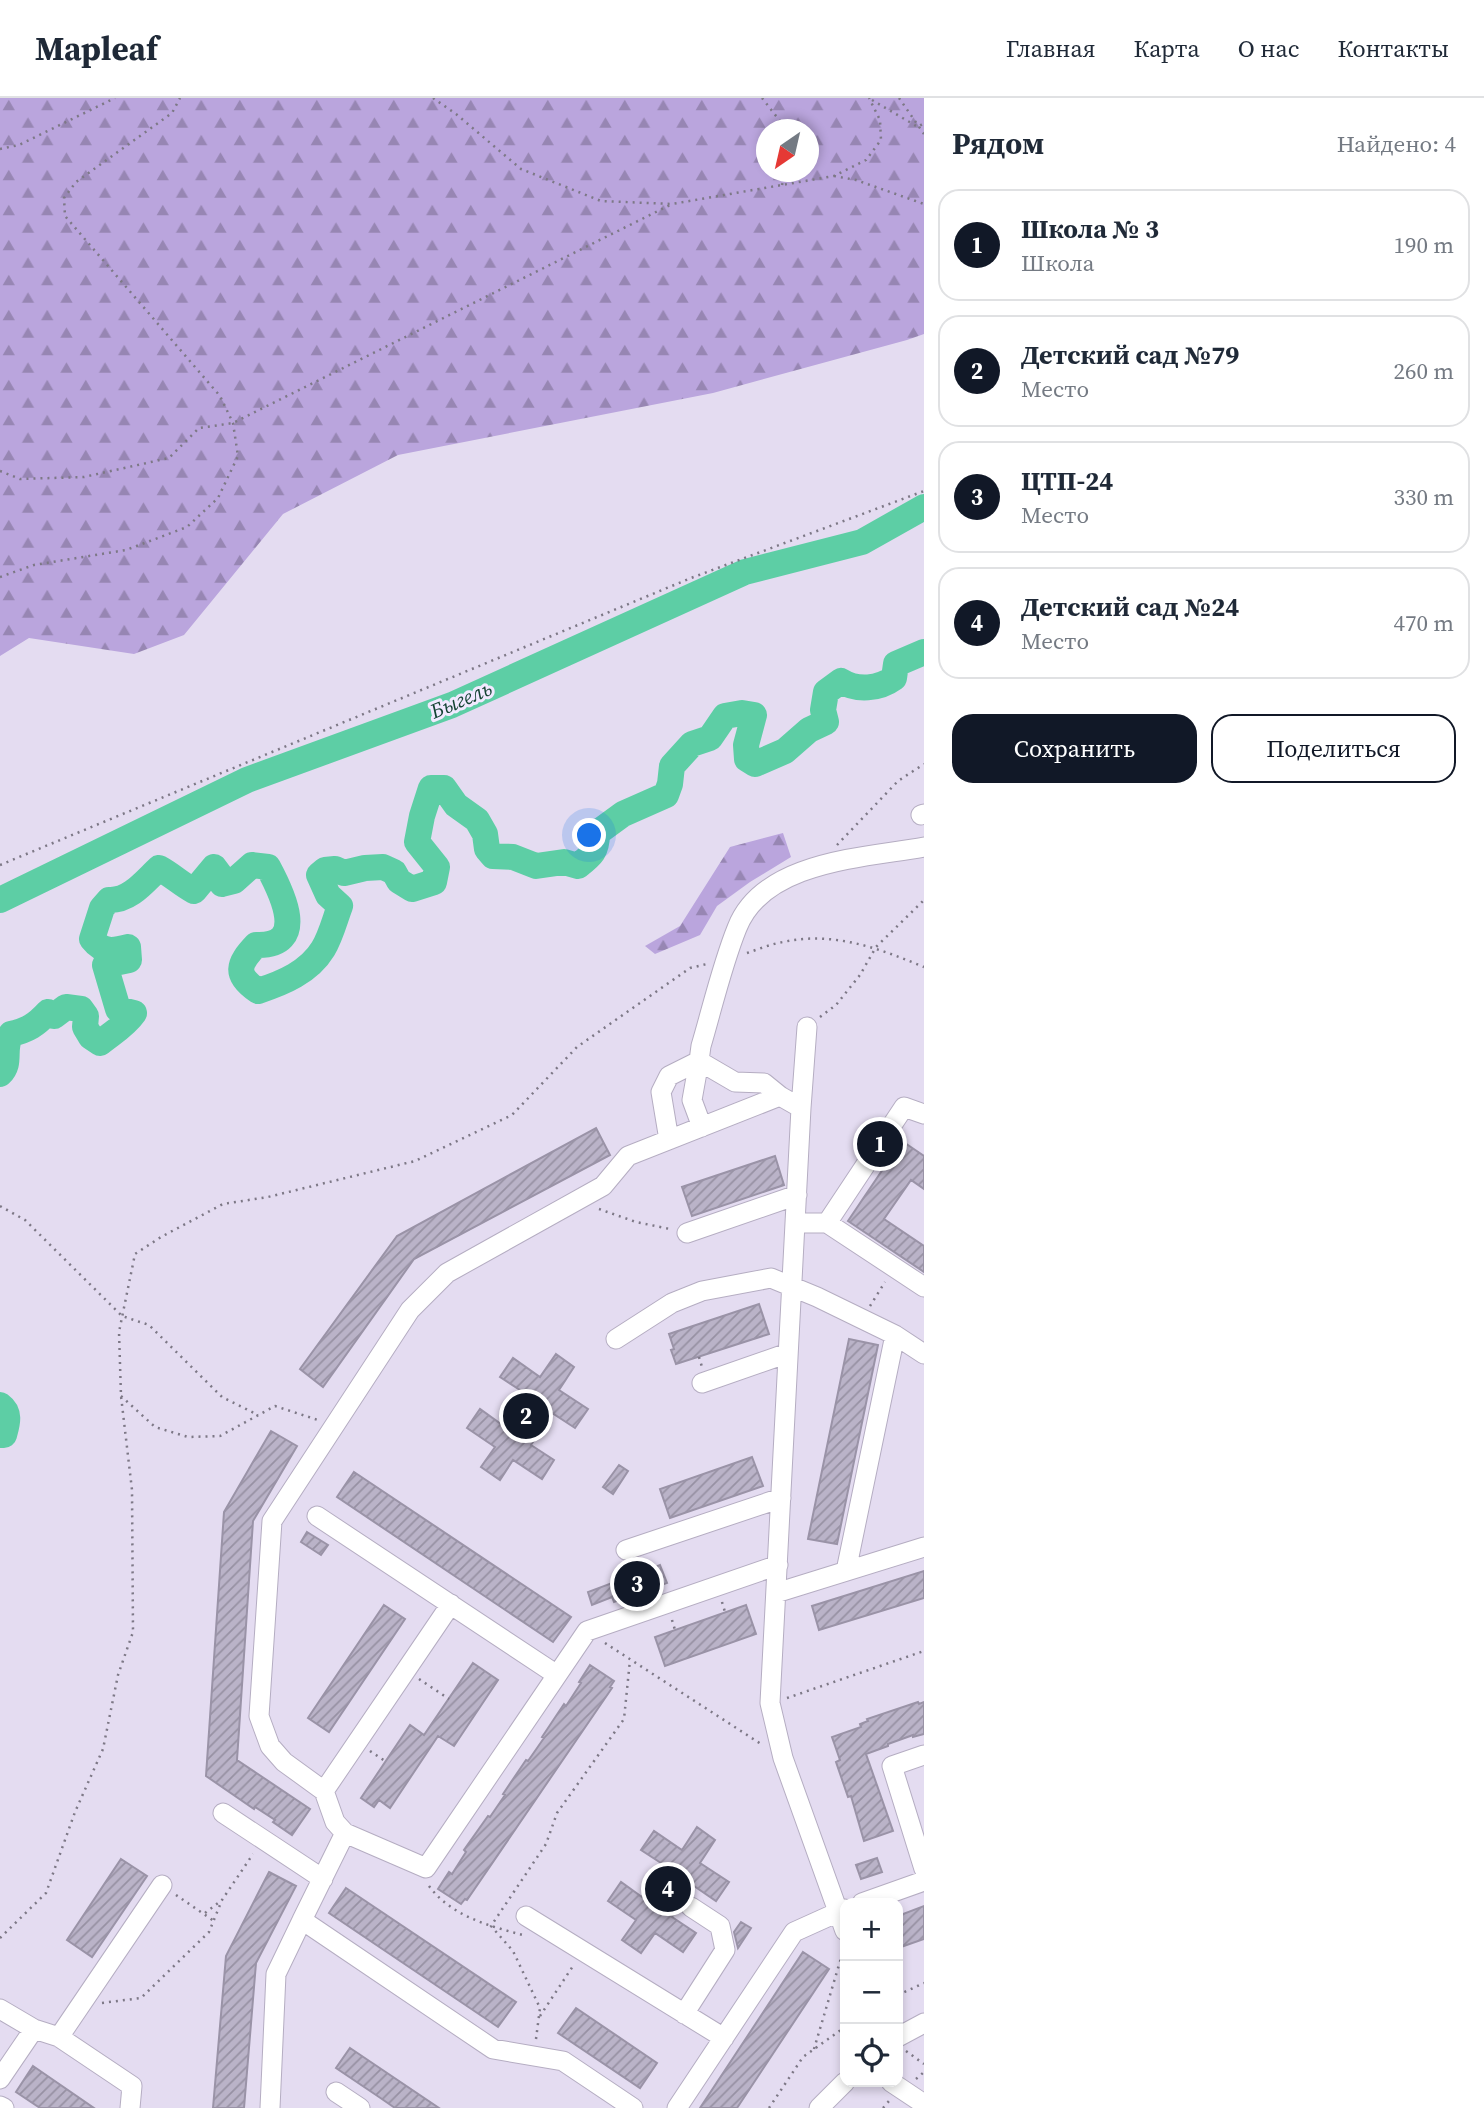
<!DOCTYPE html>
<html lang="ru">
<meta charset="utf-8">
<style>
:root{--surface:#fff;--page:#f6f6f7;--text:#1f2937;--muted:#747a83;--line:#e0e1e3;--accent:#111827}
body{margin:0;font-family:"Source Serif 4",serif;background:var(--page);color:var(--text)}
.controls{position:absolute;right:21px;bottom:21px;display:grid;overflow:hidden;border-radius:14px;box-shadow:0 4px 10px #0003}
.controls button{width:63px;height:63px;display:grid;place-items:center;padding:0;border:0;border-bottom:2px solid var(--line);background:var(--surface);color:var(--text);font:35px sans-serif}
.compass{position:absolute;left:756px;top:21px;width:63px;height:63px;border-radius:50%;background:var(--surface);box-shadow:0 4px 10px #0003;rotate:214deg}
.you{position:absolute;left:590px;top:738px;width:24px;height:24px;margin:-18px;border:5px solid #fff;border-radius:50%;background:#1a73e8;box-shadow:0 0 0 10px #1a73e833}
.badge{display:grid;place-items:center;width:46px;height:46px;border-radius:50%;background:var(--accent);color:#fff;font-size:23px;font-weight:700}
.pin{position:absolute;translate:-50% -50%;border:4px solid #fff;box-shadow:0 2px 7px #0006}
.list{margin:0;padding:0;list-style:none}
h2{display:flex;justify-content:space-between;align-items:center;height:91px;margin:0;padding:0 28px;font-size:30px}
h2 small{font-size:23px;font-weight:400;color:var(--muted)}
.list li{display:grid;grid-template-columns:46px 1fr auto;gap:21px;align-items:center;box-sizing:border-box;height:112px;margin:0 14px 14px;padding:0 14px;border:2px solid var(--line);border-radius:21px}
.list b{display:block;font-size:26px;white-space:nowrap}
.list p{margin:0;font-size:23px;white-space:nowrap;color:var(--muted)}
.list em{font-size:23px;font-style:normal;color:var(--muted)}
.actions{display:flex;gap:14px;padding:21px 28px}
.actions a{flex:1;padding:16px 0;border:2px solid var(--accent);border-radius:21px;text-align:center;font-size:24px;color:var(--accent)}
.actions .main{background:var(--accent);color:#fff}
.icon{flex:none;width:38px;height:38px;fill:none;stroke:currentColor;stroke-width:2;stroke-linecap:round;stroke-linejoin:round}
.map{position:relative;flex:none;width:924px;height:2010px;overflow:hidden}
header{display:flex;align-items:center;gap:42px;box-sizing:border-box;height:98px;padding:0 35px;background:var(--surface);border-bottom:2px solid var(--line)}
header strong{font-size:33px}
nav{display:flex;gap:38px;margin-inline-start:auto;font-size:24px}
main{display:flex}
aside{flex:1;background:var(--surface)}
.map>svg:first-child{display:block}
.forest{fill:url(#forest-firs);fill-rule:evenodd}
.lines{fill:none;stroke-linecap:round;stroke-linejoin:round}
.river{stroke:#5dcea5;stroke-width:26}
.building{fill:url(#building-hatch);stroke:#9a93a7;stroke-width:2}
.minor-casing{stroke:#b5adc2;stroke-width:21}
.path{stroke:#7d7886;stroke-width:2.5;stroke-dasharray:2 5;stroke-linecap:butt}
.minor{stroke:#fff;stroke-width:19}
.labels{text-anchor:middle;stroke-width:6;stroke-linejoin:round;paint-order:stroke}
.water-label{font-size:21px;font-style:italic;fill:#144434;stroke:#f1e9ff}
</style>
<header>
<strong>Mapleaf</strong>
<nav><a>Главная</a><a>Карта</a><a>О нас</a><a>Контакты</a></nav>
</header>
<main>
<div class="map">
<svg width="924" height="2010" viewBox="0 0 924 2010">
<defs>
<pattern id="forest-firs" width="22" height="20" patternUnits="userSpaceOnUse" patternTransform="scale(1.75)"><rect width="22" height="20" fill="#baa5dd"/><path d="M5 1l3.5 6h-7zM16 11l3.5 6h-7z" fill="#9786b3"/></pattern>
<pattern id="building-hatch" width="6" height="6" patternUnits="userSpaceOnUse" patternTransform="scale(1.75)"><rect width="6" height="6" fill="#bab3c8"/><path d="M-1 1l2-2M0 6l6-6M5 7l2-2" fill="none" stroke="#9791a3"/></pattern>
</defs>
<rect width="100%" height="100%" fill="#e4dcf1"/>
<!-- forest -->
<path class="forest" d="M0 0H924V236L907 242 713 295 398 357 283 416 184 537 134 556 29 540 0 558ZM766 32H808V74H766Z
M783 735 791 759 750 784 717 808 700 837 655 856 645 848 680 828 730 749Z"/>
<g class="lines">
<!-- river -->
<path class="river" d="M0 802 247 682 452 607 745 474 862 444 924 409
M0 976C12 965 2 951 11 936 28 932 36 927 48 914L54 918 66 909 81 911 86 918 85 929 91 939 100 945C112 935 125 928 134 915L118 911 105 867 129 862 128 849C113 853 103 855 92 841L102 810 109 802C130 803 145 783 159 770 172 777 181 786 194 793L214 769 220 777 222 786 234 783 252 767 268 769C282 795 309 849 256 847 238 866 234 877 258 893 283 885 309 874 323 851 331 838 335 821 340 808L328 797 319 777 325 772 335 771 344 775 365 770 383 769 394 774 399 783 412 791 434 784 437 769 417 744 422 718 431 690H444L456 707 477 722 485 736 487 751 493 758 513 759 536 768 564 764 578 768C592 757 597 753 597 735L623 716 666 697 670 686 672 668 692 646 710 640 725 618 742 615 754 617 746 647 747 661 755 666 785 653 809 632 826 624 823 612 826 594 841 583C857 593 879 591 894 580L896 566 924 554
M0 1307C11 1315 7 1326 4 1337H0"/>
</g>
<!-- building -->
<path class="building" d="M596 1030 610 1057 414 1161 323 1289 300 1271 397 1138Z
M902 1043 924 1058V1091L911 1082 884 1121 924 1148V1174L848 1123Z
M775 1058 784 1087 692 1118 682 1089Z
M759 1206 769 1236 676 1266 671 1252 674 1251 669 1236Z
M849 1241 878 1247 837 1446 808 1441Z
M556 1256 574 1269 559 1292 588 1311 575 1330 552 1315 531 1347 554 1362 542 1381 513 1362 500 1382 481 1369 495 1349 467 1330 480 1311 501 1326 523 1294 500 1279 513 1260 540 1279Z
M271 1333 297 1348 253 1423 237 1662 310 1711 292 1737 273 1724 275 1722 255 1709 254 1711 206 1678 224 1414Z
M752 1359 763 1388 670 1420 660 1391Z
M619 1367 628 1373 613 1396 603 1389Z
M354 1374 571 1519 553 1544 337 1399Z
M307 1434 328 1447 321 1457 301 1444Z
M660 1467 667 1485 614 1504 612 1499 592 1507 588 1494Z
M924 1473V1500L819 1532 812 1508Z
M384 1507 405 1521 329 1634 308 1620Z
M746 1507 756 1536 665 1568 655 1539Z
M473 1565 498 1582 454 1648 438 1638 390 1710 379 1702 374 1709 361 1700 410 1627 424 1637Z
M590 1567 614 1583 610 1589 612 1590 467 1802 465 1801 461 1806 438 1791 449 1774 452 1776 466 1754 464 1752 488 1718 490 1719 505 1697 503 1696 526 1662 528 1663 544 1640 542 1639 564 1606 566 1608 581 1585 579 1584Z
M918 1604 919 1606 924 1604V1636L913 1639V1637L888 1646V1648L866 1656 893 1733 864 1743 851 1698 848 1699 836 1664 840 1662 832 1639 861 1629 860 1626 868 1623 867 1621Z
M697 1729 715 1742 700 1765 729 1784 716 1803 694 1788 680 1803 679 1809 672 1819 696 1835 683 1854 655 1835 641 1855 622 1842 636 1822 608 1803 621 1784 642 1799 664 1767 641 1752 654 1733 682 1752Z
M877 1760 882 1774 861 1781 856 1767Z
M121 1761 147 1778 92 1859 67 1842Z
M269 1774 296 1788 256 1865 244 2010H213L226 1858Z
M346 1790 516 1904 498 1929 329 1815Z
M924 1808V1841L898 1850V1818Z
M741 1824 751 1830 738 1850 734 1834Z
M803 1854 829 1871 737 2010H700Z
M576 1910 657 1965 640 1990 558 1935Z
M350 1950 439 2010H395L379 1999 336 1970Z
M33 1968 94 2010H40L16 1994Z"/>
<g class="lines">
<defs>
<path id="minor" d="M921 717 924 716
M807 929 801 1010 770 1605 783 1660 845 1833
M780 998 764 985 735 984 699 963 701 948C712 911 722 867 737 830 763 763 863 760 924 749
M669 1042 661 994 669 978 699 963 692 1002 702 1029
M795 1125H827L924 1189
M827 1125 904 1009 924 1016
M687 1135 797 1097
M616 1241 672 1205 702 1193 771 1180 817 1199 895 1237 924 1256
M702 1285 788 1255
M317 1418 557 1577
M626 1452 781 1400
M846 1473 895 1237
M776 1495 924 1449
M451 1506 324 1693 335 1724 345 1735 426 1770 587 1533 778 1467
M924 1657 892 1668 924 1771
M324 1693 284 1664 270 1648 259 1618 272 1423 410 1212 447 1175 603 1088 628 1058 780 998 801 1010
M223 1715 323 1781
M345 1735 302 1822 493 1951 563 1963 633 2010
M862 1805 924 1783
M526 1818 724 1940
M0 1911 34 1931 59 1939 132 1988 130 2010
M684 1916 725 1852 720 1828 691 1809
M59 1939 162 1787
M898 1939 924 1925
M0 1981 34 1931
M891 1984 924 2006
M336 1994 360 2010
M0 2008 4 2010
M270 2010 276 1876 302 1822
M677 2010 794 1834 845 1811
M819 2010 845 1984"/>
</defs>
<!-- minor casing -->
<use href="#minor" class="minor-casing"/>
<!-- path -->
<path class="path" d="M433 0 456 16 521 71 601 103 672 106 834 78 866 62 881 42 880 22 869 0
M762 0 787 32
M899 0 924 36
M872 2 918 29 924 25
M0 51 19 47 115 0
M834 78 856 82 924 106
M782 87 786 74
M0 373 20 381 84 379 169 360 199 330 233 325 672 106
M0 479 34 467 126 452 187 429 218 400 238 358 233 325 220 298 65 118 64 100 76 84 172 15 180 0
M837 747 898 683 924 666
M0 767 691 480 924 393
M747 855C759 851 771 846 783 844 833 833 878 850 924 869
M820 919 836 907 860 877 876 849 924 802
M0 1108 25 1122 122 1218 149 1227 222 1299 258 1317
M599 1111 636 1124 670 1131
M870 1208 885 1184
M699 1259 702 1269
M121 1298 155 1329 188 1339 220 1338 275 1308 318 1322
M722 1504 725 1514
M672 1522 675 1532
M605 1545 761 1646
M419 1581 449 1601
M787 1600 924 1553
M370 1653 385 1663
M429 1788C451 1818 489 1828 523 1837
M176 1797 214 1823
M205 1815 222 1802
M0 1840 46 1795 75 1714 103 1651 118 1577 133 1534 132 1392 121 1298 119 1234 135 1156 161 1139 223 1106 268 1099 415 1063 512 1017 577 949 690 870 707 866
M898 1897 924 1885
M102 1905 141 1900 209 1834 222 1802 253 1756
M540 1918 573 1868
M536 1941 540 1910 513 1853 491 1828 546 1746 557 1715 624 1621 630 1562
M814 1951 844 1850
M906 1953 924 1966
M916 1981 924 1974
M769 2010 803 1959 845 1929
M883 2010 889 2003"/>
<!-- minor -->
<use href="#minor" class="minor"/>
</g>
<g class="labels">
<!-- water labels -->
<g class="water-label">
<text transform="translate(461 602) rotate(-23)" y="7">Быгель</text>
</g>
</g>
</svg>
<div class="controls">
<button>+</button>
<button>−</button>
<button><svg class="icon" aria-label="locate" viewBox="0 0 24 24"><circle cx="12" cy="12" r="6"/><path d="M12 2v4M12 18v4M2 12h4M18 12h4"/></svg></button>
</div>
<svg class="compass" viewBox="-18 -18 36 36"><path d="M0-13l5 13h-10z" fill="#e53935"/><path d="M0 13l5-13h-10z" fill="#747a83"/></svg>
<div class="you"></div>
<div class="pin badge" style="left:880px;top:1046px">1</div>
<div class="pin badge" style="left:526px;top:1318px">2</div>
<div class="pin badge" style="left:637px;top:1486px">3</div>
<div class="pin badge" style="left:668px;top:1791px">4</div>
</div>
<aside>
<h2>Рядом<small>Найдено: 4</small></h2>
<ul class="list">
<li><span class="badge">1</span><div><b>Школа № 3</b><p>Школа</p></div><em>190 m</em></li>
<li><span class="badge">2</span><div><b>Детский сад №79</b><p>Место</p></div><em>260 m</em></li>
<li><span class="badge">3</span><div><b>ЦТП-24</b><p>Место</p></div><em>330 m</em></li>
<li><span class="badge">4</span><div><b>Детский сад №24</b><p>Место</p></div><em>470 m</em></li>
</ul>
<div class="actions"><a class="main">Сохранить</a><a>Поделиться</a></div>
</aside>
</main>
